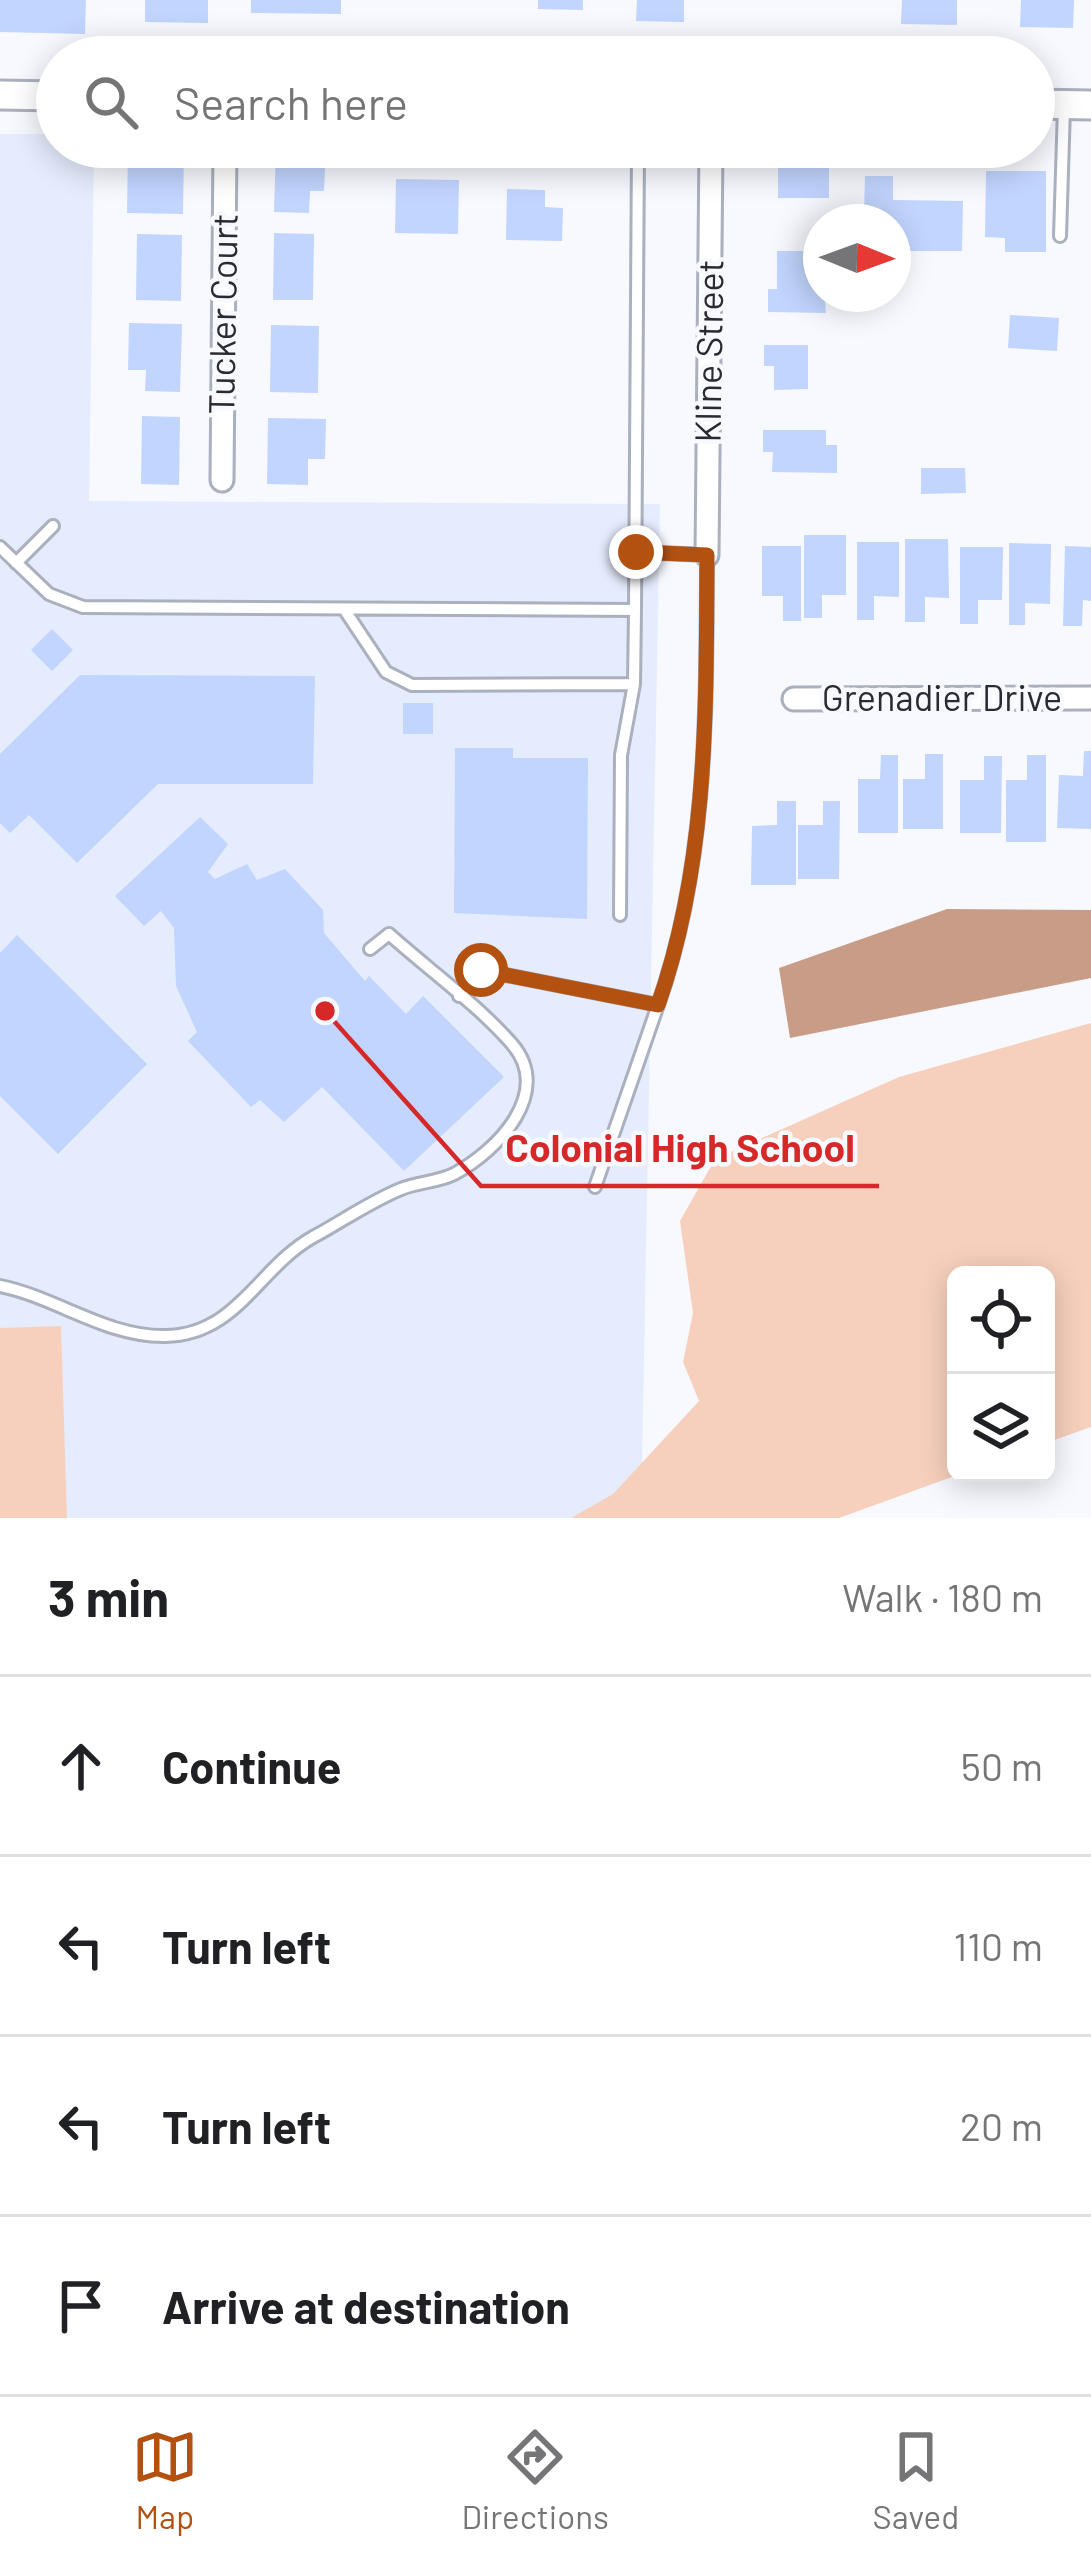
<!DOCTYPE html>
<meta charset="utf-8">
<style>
:root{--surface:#fff;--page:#f6f6f6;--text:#202124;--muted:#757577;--line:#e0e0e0;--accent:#b35111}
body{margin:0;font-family:Barlow,sans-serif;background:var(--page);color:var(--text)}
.controls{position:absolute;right:36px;bottom:36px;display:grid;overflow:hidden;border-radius:18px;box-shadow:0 6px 30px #0003}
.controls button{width:108px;height:108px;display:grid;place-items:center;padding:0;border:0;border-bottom:3px solid var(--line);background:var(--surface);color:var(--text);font:60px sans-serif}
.compass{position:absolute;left:803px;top:204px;width:108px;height:108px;border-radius:50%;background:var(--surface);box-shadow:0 6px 30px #0003;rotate:91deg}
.stop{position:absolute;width:36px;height:36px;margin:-27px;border:9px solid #b35111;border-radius:50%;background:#fff}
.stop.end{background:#b35111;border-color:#fff;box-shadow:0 3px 12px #0008}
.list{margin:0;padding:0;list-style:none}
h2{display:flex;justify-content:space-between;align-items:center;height:156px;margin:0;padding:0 48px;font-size:51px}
h2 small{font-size:39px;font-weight:400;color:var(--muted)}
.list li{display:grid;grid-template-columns:78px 1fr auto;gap:36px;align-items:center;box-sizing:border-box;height:180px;padding:0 48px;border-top:3px solid var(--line)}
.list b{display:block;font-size:45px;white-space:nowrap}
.list em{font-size:39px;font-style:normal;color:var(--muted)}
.icon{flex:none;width:66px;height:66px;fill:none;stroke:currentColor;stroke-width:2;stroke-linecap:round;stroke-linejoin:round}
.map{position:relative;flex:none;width:1091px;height:1518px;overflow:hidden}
.search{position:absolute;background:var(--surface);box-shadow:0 6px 30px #0003;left:36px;right:36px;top:36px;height:132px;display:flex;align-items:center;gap:30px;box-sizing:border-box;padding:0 42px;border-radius:66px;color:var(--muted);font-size:45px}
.sheet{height:876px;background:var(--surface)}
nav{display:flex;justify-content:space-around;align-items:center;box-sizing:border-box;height:168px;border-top:3px solid var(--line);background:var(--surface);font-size:33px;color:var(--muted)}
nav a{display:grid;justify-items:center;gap:6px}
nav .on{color:var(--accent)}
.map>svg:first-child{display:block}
.built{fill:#e5ecfd}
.green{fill:#f7d0bd}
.water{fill:#c89c86}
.building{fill:#c2d5fe}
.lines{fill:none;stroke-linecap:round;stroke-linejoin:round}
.service-casing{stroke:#aab0bd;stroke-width:16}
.minor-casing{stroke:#aab0bd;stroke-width:27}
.tertiary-casing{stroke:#aab0bd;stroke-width:33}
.service{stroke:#fff;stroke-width:10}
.minor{stroke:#fff;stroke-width:21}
.tertiary{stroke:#fff;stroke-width:27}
.route{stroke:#b35111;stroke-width:15}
.labels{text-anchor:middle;stroke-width:9;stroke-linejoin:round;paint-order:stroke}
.street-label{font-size:36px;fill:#282b30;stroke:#f7f9ff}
.leader{fill:none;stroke:#d62828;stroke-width:4.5}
.callout-dot{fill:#d62828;stroke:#f7f9ff;stroke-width:4.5}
.callout-label{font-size:39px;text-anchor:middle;font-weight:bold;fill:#d62828;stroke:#f7f9ff;stroke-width:9;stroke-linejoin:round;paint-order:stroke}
</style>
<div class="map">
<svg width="1091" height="1518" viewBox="0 0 1091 1518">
<rect width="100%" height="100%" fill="#f7f9ff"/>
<!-- built -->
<path class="built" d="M0 134H57V147H94L89 501 660 504 641 1518H0Z"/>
<!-- green -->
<path class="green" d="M1091 1023V1427L1046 1443V1275H956V1473H963L839 1518H571L613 1494 699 1401 683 1362 693 1313 680 1221 715 1159 899 1077Z
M61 1326 67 1518H0V1328Z"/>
<!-- water -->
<path class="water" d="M947 909 1091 910V978L790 1038 779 968Z"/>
<!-- building -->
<path class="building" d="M0 0H86L85 34 0 32Z
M145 0H208V23L145 22Z
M251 0H341V14L251 13Z
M538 0H583V10L538 9Z
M637 0H684V22L636 21Z
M902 0H957V25L901 24Z
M1021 0H1074L1073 28 1020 27Z
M128 147 184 148 183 214 127 213Z
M276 147H326L324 191H310L309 213 274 212Z
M778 156H829V198H778Z
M986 171H1046V252H1005V238L985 237Z
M865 176H893V200L963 201 962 251H893L888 213H864Z
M396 179 459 180 458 234 395 233Z
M507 189 545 190V207L563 208 562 241 506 240Z
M274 233 314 234 313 300H273Z
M137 234 182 235 181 301 136 300Z
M777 251H821L826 313 768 312V289H777Z
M1010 315 1059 318 1057 351 1008 348Z
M129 323 182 324 180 392 145 391 146 370H128Z
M271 325 319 326 318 393 270 392Z
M764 345H808V389L774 390V366H764Z
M142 416 180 417 179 485 141 484Z
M268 418 326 419 325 459H308V485L267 484Z
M763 430H826V445H837V473L772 472 773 452H763Z
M921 468H965L966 493 921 494Z
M804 535H846V595H822V618H804Z
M905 539H948L949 598 925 597V622H905Z
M857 542H899V597L874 596V620H857Z
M1009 543 1051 544 1050 604 1025 603V625H1009Z
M762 546H801V621H783V596H762Z
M1065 546 1091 547V601L1083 600 1082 626H1063Z
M960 547H1003L1002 600H978V624H960Z
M52 629 73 650 52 671 31 650Z
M80 675 315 676 313 784H158L77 863 29 815 10 833 0 823V754Z
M403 703H433V734H403Z
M455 748H513V758H588L587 919 454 913Z
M1084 751H1091V829L1057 828 1059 775 1083 776Z
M925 754H943V829H903V779H925Z
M881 755H898V833H858V779H880Z
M1027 755H1046V842H1006V780H1027Z
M984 756H1002L1001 833H960V780H984Z
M777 801H796V885H751L752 826 777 825Z
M823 801H840L839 879H798V825H823Z
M200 817 228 844 208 872 215 879 247 864 257 880 285 869 323 910 324 933 365 981 369 976 406 1014 423 996 504 1077 404 1171 322 1087 284 1122 260 1100 251 1107 188 1041 197 1032 176 986 174 928 161 911 144 926 115 896Z
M17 935 147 1064 58 1154 0 1096V953Z"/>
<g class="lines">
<defs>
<path id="service" d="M1060 236 1064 107
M0 547 49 594 83 607 635 610 638 147
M636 552 707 555C706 707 709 860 658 1005
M16 563 53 526
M344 609 386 672 412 685 634 684
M620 915 621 755 634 684 635 610
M459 996 481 970 658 1005 595 1187
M0 1286C56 1297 106 1337 165 1336 237 1335 258 1268 313 1237 341 1222 371 1201 401 1189 418 1182 438 1182 454 1174 497 1151 554 1093 512 1044 477 1004 429 970 389 934L370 949"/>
<path id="minor" d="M222 480 225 147
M707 555 711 147
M794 699 1091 698"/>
<path id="tertiary" d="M0 95 57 96
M1034 104 1091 105"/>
</defs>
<!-- service casing -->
<use href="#service" class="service-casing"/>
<!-- minor casing -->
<use href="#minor" class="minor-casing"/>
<!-- tertiary casing -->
<use href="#tertiary" class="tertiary-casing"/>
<!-- service -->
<use href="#service" class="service"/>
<!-- minor -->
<use href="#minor" class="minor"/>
<!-- tertiary -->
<use href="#tertiary" class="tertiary"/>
</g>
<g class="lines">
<!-- route -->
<path class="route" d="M481 970 658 1005C709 860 706 707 707 555L636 552"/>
</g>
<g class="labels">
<!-- street labels -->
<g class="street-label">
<text transform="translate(223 314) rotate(-89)" y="13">Tucker Court</text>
<text transform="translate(709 351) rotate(-89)" y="13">Kline Street</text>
<text x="942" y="711">Grenadier Drive</text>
</g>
</g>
<!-- callouts -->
<path class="leader" d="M325 1011L481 1186H879"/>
<circle class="callout-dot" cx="325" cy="1011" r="12"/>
<g class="callout-label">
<text x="680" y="1162">Colonial High School</text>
</g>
</svg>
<div class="controls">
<button><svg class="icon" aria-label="locate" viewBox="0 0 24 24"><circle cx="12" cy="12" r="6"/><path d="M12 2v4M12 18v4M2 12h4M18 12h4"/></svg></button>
<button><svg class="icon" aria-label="layers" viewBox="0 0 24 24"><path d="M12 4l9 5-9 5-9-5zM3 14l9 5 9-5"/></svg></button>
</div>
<svg class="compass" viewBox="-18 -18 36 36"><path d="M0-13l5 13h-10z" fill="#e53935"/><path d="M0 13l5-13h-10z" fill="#757577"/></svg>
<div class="stop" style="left:481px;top:970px"></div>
<div class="stop end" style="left:636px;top:552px"></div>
<div class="search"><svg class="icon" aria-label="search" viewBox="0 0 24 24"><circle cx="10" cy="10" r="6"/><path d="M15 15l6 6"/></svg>Search here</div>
</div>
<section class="sheet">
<h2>3 min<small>Walk · 180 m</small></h2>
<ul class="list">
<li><svg class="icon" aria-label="ahead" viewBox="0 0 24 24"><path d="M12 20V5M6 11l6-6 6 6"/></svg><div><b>Continue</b></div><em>50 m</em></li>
<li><svg class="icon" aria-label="left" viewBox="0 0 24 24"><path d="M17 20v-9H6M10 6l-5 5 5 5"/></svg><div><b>Turn left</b></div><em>110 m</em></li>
<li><svg class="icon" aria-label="left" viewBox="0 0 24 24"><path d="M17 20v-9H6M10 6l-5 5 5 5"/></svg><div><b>Turn left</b></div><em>20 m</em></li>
<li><svg class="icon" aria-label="arrive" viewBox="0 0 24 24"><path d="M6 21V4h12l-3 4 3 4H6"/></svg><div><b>Arrive at destination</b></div></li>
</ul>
</section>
<nav>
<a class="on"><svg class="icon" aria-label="map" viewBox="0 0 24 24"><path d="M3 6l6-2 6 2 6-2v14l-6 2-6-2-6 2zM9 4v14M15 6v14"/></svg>Map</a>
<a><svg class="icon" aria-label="directions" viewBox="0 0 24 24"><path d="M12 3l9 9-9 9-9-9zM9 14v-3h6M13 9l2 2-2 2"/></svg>Directions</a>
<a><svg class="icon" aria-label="saved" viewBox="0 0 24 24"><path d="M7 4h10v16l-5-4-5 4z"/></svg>Saved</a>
</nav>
